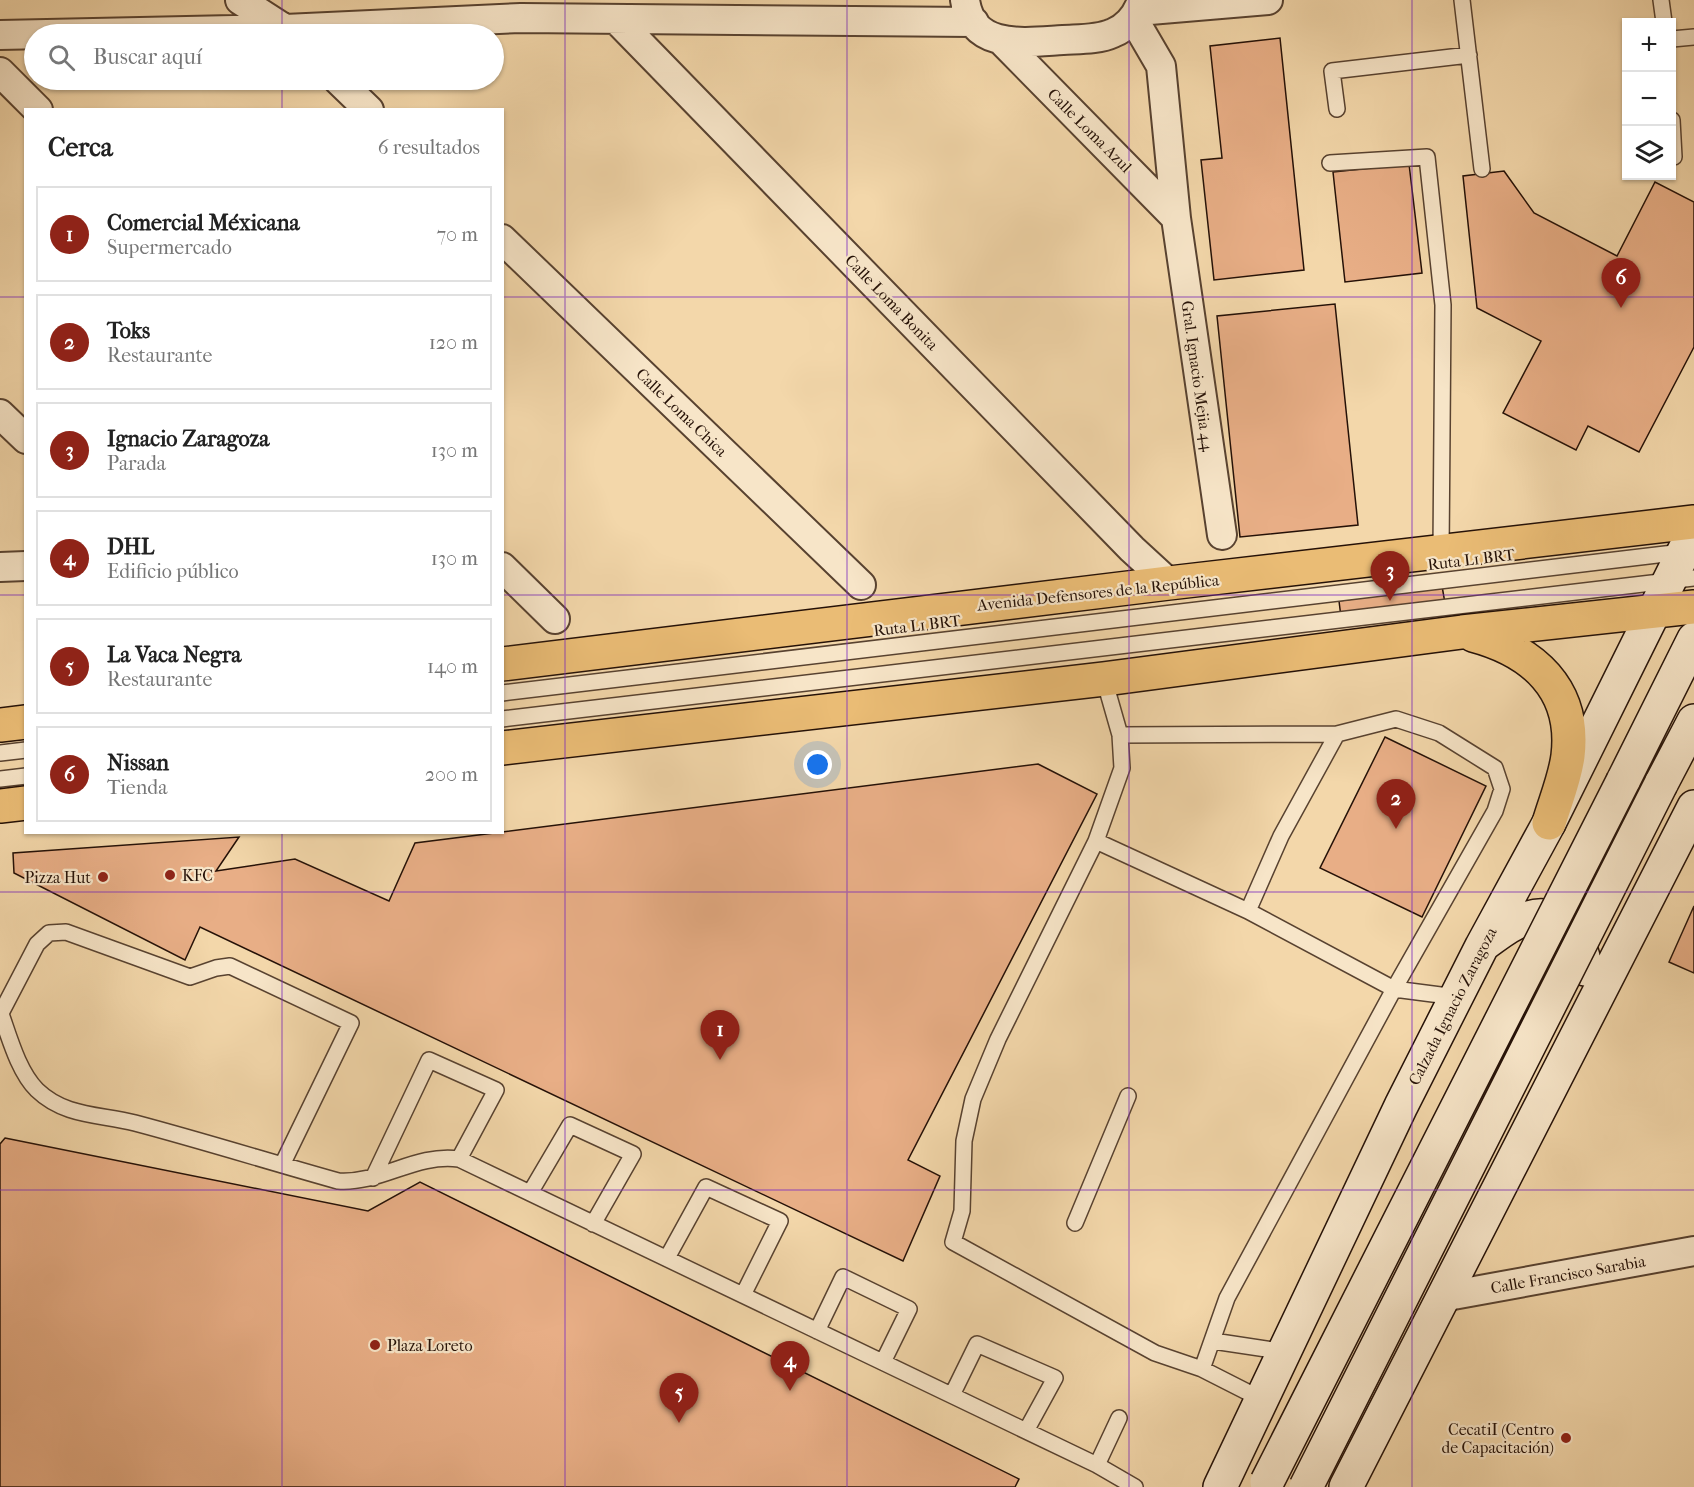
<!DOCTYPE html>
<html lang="es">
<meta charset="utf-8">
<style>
:root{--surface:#fff;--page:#f2f2f2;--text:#222;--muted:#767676;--line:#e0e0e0;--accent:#8f2418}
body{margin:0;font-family:"IM FELL French Canon",serif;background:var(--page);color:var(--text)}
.controls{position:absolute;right:18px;top:18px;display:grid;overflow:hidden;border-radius:0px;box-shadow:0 2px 4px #0004}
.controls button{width:54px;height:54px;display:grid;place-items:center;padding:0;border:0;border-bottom:2px solid var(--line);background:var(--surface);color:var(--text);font:30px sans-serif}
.you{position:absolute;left:818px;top:765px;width:21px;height:21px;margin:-15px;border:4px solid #fff;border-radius:50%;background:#1a73e8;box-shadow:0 0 0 9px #1a73e833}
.badge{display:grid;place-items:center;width:39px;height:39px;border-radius:50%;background:var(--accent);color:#fff;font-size:20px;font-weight:700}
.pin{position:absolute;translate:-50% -50px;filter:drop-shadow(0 2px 3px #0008)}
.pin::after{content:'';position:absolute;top:32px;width:21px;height:18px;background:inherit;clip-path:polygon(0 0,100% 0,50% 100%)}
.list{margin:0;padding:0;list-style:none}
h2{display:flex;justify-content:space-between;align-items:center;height:78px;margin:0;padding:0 24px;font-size:26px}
h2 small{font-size:20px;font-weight:400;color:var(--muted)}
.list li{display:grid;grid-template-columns:39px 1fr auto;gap:18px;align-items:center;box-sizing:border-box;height:96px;margin:0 12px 12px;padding:0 12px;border:2px solid var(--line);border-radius:0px}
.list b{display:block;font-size:22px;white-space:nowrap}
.list p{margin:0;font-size:20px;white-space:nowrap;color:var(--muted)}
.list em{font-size:20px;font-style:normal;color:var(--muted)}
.icon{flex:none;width:33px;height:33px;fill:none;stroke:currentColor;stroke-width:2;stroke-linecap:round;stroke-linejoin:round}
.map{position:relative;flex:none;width:1694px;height:1487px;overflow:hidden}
.search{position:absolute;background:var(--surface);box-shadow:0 2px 4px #0004;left:24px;top:24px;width:480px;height:66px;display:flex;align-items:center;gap:15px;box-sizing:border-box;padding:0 21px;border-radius:33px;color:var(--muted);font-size:22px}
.panel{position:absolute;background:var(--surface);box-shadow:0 2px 4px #0004;left:24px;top:108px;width:480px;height:726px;border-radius:0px}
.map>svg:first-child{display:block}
.building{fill:#e8ae86;stroke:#251107;stroke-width:1.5}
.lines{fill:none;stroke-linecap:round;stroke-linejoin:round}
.service-casing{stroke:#584230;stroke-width:18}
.minor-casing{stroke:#584230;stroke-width:32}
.secondary-casing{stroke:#251107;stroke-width:36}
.primary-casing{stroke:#251107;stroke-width:36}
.service{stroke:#f7e5c8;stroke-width:15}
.minor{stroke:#f7e5c8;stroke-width:28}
.secondary{stroke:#f7e5c8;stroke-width:33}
.primary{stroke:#eabc75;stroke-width:33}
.secondary-bridge-casing{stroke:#251107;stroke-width:36;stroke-linecap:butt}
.secondary-bridge{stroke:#f7e5c8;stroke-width:33}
.grid{fill:none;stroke:#7b2cbf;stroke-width:1.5;stroke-opacity:0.55}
.poi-dot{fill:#8f2418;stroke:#f7e5c8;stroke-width:2}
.labels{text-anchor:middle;stroke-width:4.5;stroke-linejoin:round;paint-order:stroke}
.street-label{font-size:16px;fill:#251107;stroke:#f7e5c8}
.poi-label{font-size:16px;fill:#251107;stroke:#f7e5c8;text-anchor:start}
</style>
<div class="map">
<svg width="1694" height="1487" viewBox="0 0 1694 1487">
<rect width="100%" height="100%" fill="#f3d7aa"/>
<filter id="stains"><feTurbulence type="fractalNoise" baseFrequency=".00333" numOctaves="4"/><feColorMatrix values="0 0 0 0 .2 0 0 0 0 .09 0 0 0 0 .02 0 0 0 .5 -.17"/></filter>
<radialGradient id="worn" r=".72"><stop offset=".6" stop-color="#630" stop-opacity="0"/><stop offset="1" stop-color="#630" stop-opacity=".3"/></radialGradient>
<!-- building -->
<path class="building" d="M1280 38 1304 270 1214 280 1201 160 1222 158 1210 46Z
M1409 164 1422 273 1345 282 1333 172Z
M1504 171 1534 213 1617 256 1655 182 1694 202V347L1639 452 1588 426 1576 450 1503 413 1541 341 1477 308 1463 176Z
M1335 304 1358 525 1240 537 1217 316Z
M1442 586 1445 603 1341 617 1339 601Z
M1385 737 1486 786 1422 917 1320 868Z
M1038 764 1097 794 908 1160 940 1176 903 1261 200 927 185 960 14 873 13 853 239 837 216 871 295 859 389 901 415 843Z
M1694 906V973L1669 962Z
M5 1138 368 1211 420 1182 1019 1479 1015 1487H0V1144Z"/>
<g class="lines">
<defs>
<path id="service" d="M1462 0 1482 169
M1661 0 1664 22
M1672 39 1694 37
M1337 109 1332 71 1469 55
M1672 120 1674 157
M1330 163 1427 157 1443 305 1441 552
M1104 679 1120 735 1122 768 1096 841 998 1039 973 1099 964 1141 962 1211 953 1242 1155 1353 1202 1369 1263 1400
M502 693 1682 552
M502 719 1694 578
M1120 735 1337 734 1396 719 1439 733 1495 768 1502 789 1495 811 1394 989 1456 997
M0 753 26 750
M0 779 26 776
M1096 841 1248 911 1394 989 1227 1298 1202 1369
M1248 911 1281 836 1337 734
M0 1011C9 1036 18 1071 37 1090 65 1117 100 1114 135 1123 203 1141 270 1162 338 1181 381 1184 415 1153 459 1159L1097 1465 1135 1487
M1 1013 37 944 49 933 66 932 190 977 216 968 230 966 351 1023 282 1165
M373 1178 429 1060 496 1090 459 1159
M530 1193 570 1125 633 1154 593 1224
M1075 1223 1128 1096
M667 1258 706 1187 780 1221 743 1295
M817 1331 843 1277 909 1309 883 1362
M1213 1341 1286 1352
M952 1395 977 1344 1055 1378 1026 1431
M1097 1465 1119 1418"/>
<path id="minor" d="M240 0 288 31
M965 0C972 51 1026 42 1063 40 1078 39 1098 40 1113 33 1128 27 1137 15 1142 0
M1138 11 1268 0
M1133 18 1161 66 1176 218 1222 535
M616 19 1132 549 1169 583
M0 35 285 29 521 18 974 22
M1003 42 1176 218
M0 72 38 110
M338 80 369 110
M502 239 861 585
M0 414 26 439
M0 567 26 566
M502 567 555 619
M1442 1297 1694 1251"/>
<path id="secondary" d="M1623 781 1694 639
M1661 784 1694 721
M1484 944C1498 934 1511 923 1528 918 1562 907 1582 940 1585 969
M1220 1487 1401 1106 1482 946 1549 823 1694 531
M1346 1487 1694 807"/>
<path id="primary" d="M1473 635C1533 651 1576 689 1568 756 1565 779 1555 802 1549 823
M502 664 1169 583 1694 522
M0 725 26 722
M502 748 1104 679 1462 632 1694 607
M0 806 26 803"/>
</defs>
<!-- service casing -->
<use href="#service" class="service-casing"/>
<!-- minor casing -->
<use href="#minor" class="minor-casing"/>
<!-- secondary casing -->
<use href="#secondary" class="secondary-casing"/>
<!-- primary casing -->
<use href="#primary" class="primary-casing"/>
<!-- service -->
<use href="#service" class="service"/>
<!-- minor -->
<use href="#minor" class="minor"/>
<!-- secondary -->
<use href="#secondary" class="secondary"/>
<!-- primary -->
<use href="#primary" class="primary"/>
<defs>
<path id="secondary-bridge" d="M1267 1482 1623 781
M1306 1487 1661 784"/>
</defs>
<!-- secondary-bridge casing -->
<use href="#secondary-bridge" class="secondary-bridge-casing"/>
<!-- secondary-bridge -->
<use href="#secondary-bridge" class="secondary-bridge"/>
</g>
<!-- grid -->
<path class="grid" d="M282 0V34M565 0V1487M847 0V1487M1129 0V1487M1412 0V1487M282 80V110M0 297H26M502 297H1694M0 595H26M502 595H1694M282 832V1487M0 892H1694M0 1190H1694"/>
<!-- markers -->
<g class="poi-dot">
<circle cx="170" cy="875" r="6"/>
<circle cx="103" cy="877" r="6"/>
<circle cx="375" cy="1345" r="6"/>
<circle cx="1566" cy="1438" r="6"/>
</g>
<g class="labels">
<!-- street labels -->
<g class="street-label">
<text transform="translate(1090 130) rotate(45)" y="6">Calle Loma Azul</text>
<text transform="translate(892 302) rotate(46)" y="6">Calle Loma Bonita</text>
<text transform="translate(1198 376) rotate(82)" y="6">Gral. Ignacio Mejia 44</text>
<text transform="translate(682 412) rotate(44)" y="6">Calle Loma Chica</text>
<text transform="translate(1471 559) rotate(-7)" y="6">Ruta L1 BRT</text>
<text transform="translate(1098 592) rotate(-6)" y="6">Avenida Defensores de la República</text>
<text transform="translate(917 625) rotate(-7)" y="6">Ruta L1 BRT</text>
<text transform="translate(1452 1006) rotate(-63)" y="6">Calzada Ignacio Zaragoza</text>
<text transform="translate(1568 1274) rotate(-10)" y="6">Calle Francisco Sarabia</text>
</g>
<!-- poi labels -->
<g class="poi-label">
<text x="182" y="881">KFC</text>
<text x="91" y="883" text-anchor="end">Pizza Hut</text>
<text x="387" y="1351">Plaza Loreto</text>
<text x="1554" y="1435" text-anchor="end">CecatiI (Centro<tspan x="1554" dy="18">de Capacitación)</tspan></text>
</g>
</g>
<rect width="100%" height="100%" filter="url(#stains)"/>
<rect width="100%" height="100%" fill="url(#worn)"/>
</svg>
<div class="controls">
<button>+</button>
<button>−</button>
<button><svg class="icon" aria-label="layers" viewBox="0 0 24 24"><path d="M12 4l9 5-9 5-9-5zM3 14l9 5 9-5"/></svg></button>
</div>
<div class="you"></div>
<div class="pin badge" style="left:720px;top:1060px">1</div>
<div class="pin badge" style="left:1396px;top:829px">2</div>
<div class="pin badge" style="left:1390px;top:601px">3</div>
<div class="pin badge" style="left:790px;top:1391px">4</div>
<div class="pin badge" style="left:679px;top:1423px">5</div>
<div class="pin badge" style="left:1621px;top:308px">6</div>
<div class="search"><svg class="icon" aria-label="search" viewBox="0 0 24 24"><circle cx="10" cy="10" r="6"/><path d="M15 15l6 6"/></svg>Buscar aquí</div>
<section class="panel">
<h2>Cerca<small>6 resultados</small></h2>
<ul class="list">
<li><span class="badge">1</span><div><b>Comercial Méxicana</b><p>Supermercado</p></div><em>70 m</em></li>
<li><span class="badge">2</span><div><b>Toks</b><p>Restaurante</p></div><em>120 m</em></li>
<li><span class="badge">3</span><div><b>Ignacio Zaragoza</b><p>Parada</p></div><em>130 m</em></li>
<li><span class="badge">4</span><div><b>DHL</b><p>Edificio público</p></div><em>130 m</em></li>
<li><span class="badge">5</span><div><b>La Vaca Negra</b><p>Restaurante</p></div><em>140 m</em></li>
<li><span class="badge">6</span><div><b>Nissan</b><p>Tienda</p></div><em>200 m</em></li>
</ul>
</section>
</div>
